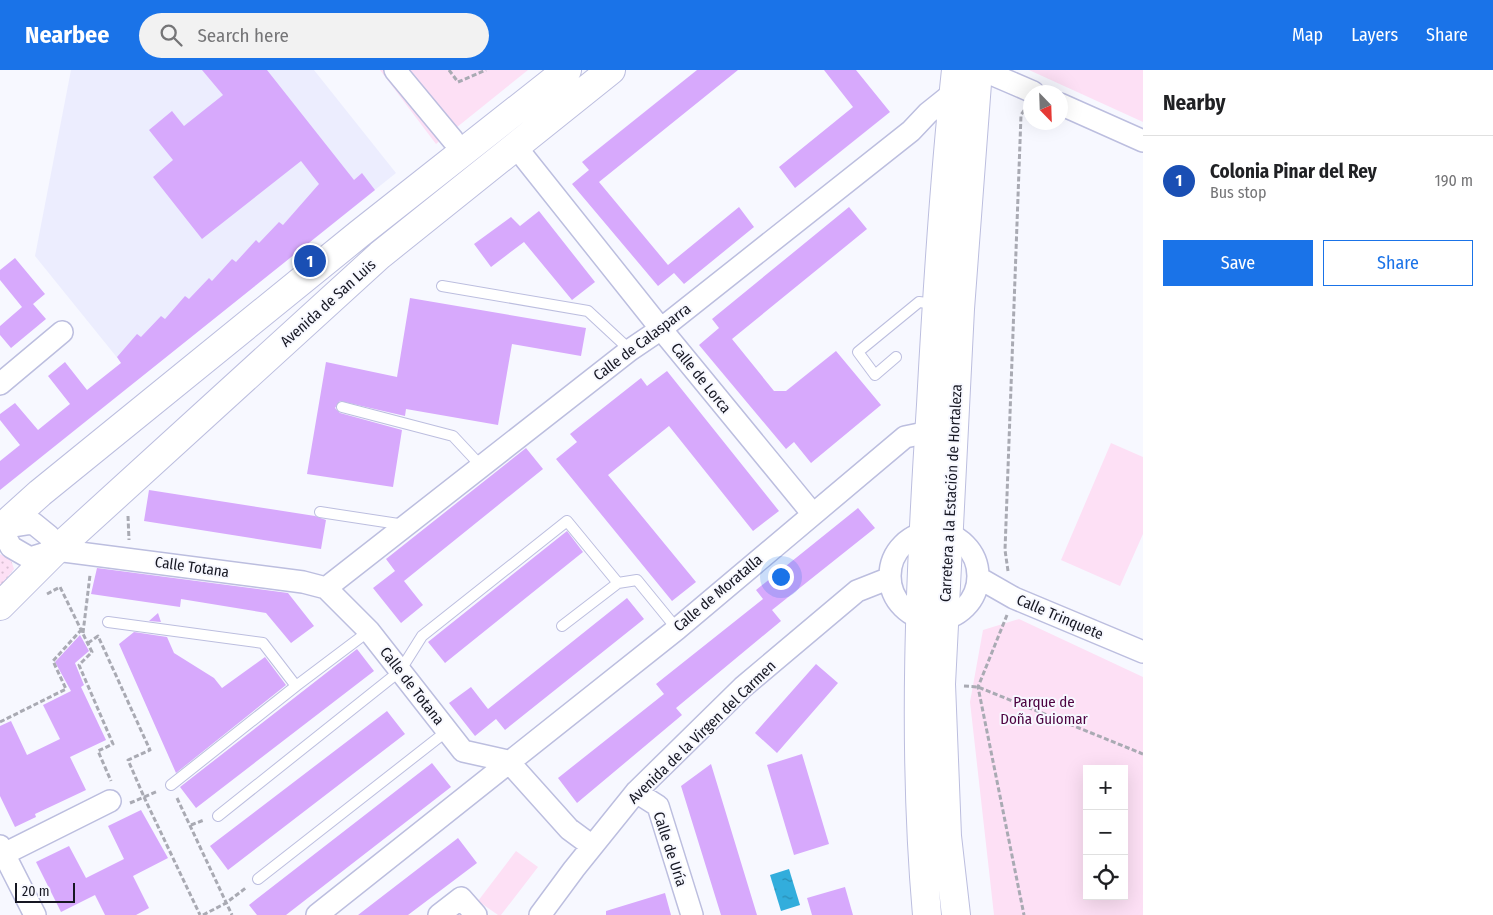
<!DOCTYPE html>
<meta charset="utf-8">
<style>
:root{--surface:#fff;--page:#f2f2f2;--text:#202124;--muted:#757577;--line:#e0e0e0;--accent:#1a73e8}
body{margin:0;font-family:"Fira Sans Condensed",sans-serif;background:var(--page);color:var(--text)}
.controls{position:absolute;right:15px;bottom:15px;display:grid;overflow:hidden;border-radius:0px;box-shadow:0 5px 20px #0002}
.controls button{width:45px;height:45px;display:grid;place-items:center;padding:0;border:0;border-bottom:1px solid var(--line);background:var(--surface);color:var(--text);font:25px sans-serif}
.compass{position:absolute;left:1023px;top:15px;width:45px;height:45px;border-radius:50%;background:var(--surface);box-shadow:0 5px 20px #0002;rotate:157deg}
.scale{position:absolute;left:15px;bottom:12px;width:60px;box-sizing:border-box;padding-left:5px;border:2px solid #161722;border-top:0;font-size:14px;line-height:18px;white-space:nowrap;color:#161722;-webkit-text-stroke:4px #f7f8ff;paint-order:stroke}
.you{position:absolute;left:780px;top:506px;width:18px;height:18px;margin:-12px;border:4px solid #fff;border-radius:50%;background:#1a73e8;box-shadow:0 0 0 8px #1a73e833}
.badge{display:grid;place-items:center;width:32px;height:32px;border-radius:50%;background:var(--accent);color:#fff;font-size:16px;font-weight:700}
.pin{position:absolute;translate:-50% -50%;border:2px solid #fff;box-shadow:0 1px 5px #0006}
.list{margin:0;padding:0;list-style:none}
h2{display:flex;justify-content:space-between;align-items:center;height:65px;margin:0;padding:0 20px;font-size:21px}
h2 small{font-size:16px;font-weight:400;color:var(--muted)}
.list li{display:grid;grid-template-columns:32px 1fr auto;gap:15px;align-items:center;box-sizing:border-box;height:90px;padding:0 20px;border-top:1px solid var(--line)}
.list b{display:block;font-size:19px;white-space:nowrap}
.list p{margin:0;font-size:16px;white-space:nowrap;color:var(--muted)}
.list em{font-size:16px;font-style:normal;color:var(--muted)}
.actions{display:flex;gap:10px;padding:15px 20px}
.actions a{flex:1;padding:11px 0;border:1px solid var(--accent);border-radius:0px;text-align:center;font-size:18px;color:var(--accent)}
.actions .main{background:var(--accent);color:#fff}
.icon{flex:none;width:28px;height:28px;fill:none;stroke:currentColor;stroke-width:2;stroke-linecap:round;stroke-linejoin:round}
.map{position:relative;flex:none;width:1143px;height:845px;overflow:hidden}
header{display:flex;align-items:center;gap:30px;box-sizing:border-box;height:70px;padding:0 25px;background:var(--accent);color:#fff}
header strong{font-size:24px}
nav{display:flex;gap:28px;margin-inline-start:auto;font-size:18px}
.search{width:350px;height:45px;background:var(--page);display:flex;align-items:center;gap:12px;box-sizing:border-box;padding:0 18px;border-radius:28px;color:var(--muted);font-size:19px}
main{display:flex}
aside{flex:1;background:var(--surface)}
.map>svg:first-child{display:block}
.built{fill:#ecedfe}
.grass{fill:url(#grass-dots)}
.green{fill:#fde0f5;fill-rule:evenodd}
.water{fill:url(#water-ripples)}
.building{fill:#d7a9fc}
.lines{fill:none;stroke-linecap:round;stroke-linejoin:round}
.lane-casing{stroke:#bcbedf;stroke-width:12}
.street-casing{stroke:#bcbedf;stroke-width:24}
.secondary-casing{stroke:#bcbedf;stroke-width:30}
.path{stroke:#a9aab3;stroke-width:3;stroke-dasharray:5 2.5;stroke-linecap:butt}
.lane{stroke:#fff;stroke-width:10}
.street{stroke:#fff;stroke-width:21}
.secondary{stroke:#fff;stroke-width:28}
.labels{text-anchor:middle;stroke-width:4;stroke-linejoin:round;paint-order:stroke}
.street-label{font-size:15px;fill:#161722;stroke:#f7f8ff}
.park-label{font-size:15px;fill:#4d0341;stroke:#f7f8ff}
</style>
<header>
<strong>Nearbee</strong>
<div class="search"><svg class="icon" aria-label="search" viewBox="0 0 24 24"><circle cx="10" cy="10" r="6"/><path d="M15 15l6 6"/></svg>Search here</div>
<nav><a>Map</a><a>Layers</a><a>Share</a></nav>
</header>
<main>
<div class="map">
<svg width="1143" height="845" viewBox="0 0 1143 845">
<defs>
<pattern id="grass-dots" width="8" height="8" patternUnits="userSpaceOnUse" patternTransform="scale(1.25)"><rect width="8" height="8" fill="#fde0f5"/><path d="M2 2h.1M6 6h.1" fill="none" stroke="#d8bfd2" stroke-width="1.8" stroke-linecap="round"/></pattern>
<pattern id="water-ripples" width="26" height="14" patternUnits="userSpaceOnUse" patternTransform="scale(1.25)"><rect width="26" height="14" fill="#32addc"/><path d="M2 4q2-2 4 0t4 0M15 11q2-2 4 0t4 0" fill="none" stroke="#298cb2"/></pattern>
</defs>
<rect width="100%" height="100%" fill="#f7f8ff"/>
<!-- built -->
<path class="built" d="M71 0H314L396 103 136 311 35 186Z"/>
<!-- grass -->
<path class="grass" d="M0 484 11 490 14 499 0 517Z"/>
<!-- green -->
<path class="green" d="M380 0H528L436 74Z
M1029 0H1143V52Z
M1111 373 1143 387V464L1120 516 1061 490Z
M1019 549 1143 607V845H994L970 632 983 560ZM1087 699H1124V826H1087Z
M516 781 538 797 501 845H498L478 831Z"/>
<!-- water -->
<path class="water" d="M789 799 800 835 781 841 770 805Z"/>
<!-- building -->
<path class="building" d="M202 0H267L354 110 362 103 375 120 0 420V391L20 375 0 350V344L15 333 38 360 70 334 48 306 65 292 87 320 121 293 117 287 137 264 141 267 161 246 165 249 185 226 189 229 209 208 212 211 232 189 236 192 256 170 259 173 279 152 283 155 319 114 301 91 202 169 153 107 173 90 149 60 172 41 184 56 223 25Z
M697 0H738L599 112 668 195 739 137 754 157 684 214 674 203 658 216 572 114 589 100 582 92Z
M824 0H856L890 42 795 118 779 97 853 37Z
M849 137 867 159 732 269 774 321H786L836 281 881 335 811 393 794 372 786 379 699 275 719 258 712 249Z
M539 141 595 212 572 230 524 172 491 197 474 174 511 147 520 156Z
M15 188 45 224 33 234 46 249 11 278 0 265V256L22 237 0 210V200Z
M410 228 586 258 581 286 512 274 498 355 406 339 405 346 340 331 335 338 340 343 402 360 393 417 307 404 326 292 397 307Z
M667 301 779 441 753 461 669 356 608 405 696 512 672 531 556 389 577 372 570 364 641 308 647 316Z
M526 378 543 399 404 511 423 535 401 553 373 518 395 501 386 489Z
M149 420 315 446 326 450 321 479 144 451Z
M858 438 875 458 772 540 781 551 676 638 682 645 577 733 558 708 664 624 656 614 763 529 756 520Z
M567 461 583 482 445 593 428 572Z
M97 498 288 523 314 556 291 573 266 543 181 529 180 537 91 524Z
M627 528 644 549 505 660 496 649 475 666 449 633 471 617 488 639Z
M158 543 161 552 149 551Z
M134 562 167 567 174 583 214 608 222 618 265 587 286 615 176 703 119 574Z
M80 565 89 581 75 593 84 615 81 617 106 670 70 687 86 720 35 744 36 747 15 757 0 726V656L11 651 27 685 60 669 43 635 71 621 55 592Z
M357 579 374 601 196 738 180 717Z
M816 594 838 613 777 683 755 663Z
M387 641 405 664 228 800 210 776Z
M802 684 829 774 794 785 767 695Z
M432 693 451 717 286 845H257L249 835Z
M711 694 757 845H721L681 716Z
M141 740 168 788 133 806 149 838 136 845H105L95 825 61 842 36 792 69 776 86 808 124 789 108 756Z
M458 768 477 793 408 845H358Z
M845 817 853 845H812L807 828Z
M665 823 671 845H606V841Z"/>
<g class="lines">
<defs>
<path id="lane" d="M442 216 588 241 630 280
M896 287 875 305 858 282 919 232 935 234
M342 337 453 366 481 396
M320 442 405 455
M108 552 263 573 296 616 369 561
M562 556 618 513
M171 715 296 616
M218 746 400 601 422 566 567 451 618 513 637 510 677 559
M258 809 447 661"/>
<path id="street" d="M395 0 453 70
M982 0 1033 22
M1060 34 1143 71
M516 77 661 259 812 443
M0 314 62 262
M33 453 49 466 56 480 30 488 11 477 1 458Z
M890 506a44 44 0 1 1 88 0a44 44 0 1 1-88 0Z
M56 480 303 512 326 518 369 561 463 681 508 691 569 759 592 776
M979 508 1014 528 1143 582
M326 518 630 280 661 259 911 61 928 43 953 23
M636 722 658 736 692 845
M0 776 35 845
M4 784 110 731
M317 845 677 559 905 367 929 362
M439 845 461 828 476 845
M540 845 574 799 636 722 743 617 857 521 890 508"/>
<path id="secondary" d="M0 459 40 423 359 164 567 0
M0 536 56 480 380 185 611 0
M927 845C912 675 920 505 931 335 937 223 944 111 956 0
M956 845 947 766 941 614 960 239 978 0"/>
</defs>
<!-- lane casing -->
<use href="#lane" class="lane-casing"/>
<!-- street casing -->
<use href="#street" class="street-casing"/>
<!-- secondary casing -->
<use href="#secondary" class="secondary-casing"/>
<!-- path -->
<path class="path" d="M449 0 458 12 486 0
M128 446 129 470
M1008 501 1005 480 1021 45 1025 39
M47 524 60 517 92 582 79 595 113 674 98 681 111 711
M1007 545 978 617 1024 845
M83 563 90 505
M88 573 98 566 150 680 128 690 144 727 158 721
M964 616 978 617 1143 684
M0 652 66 619 53 591 81 560
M177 728 232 845
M130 733 144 727 200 845
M191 755 204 750
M203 845 226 833 247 817"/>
<!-- lane -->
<use href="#lane" class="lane"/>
<!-- street -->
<use href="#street" class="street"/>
<!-- secondary -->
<use href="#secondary" class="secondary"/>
</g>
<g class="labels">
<!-- street labels -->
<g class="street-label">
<text transform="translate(328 233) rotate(-42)" y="5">Avenida de San Luis</text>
<text transform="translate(642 272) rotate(-37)" y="5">Calle de Calasparra</text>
<text transform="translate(701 308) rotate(51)" y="5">Calle de Lorca</text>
<text transform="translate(951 423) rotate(-87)" y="5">Carretera a la Estación de Hortaleza</text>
<text transform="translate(192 497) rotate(8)" y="5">Calle Totana</text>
<text transform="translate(718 523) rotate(-40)" y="5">Calle de Moratalla</text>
<text transform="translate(1060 547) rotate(23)" y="5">Calle Trinquete</text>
<text transform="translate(412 616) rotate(52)" y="5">Calle de Totana</text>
<text transform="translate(702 662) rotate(-44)" y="5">Avenida de la Virgen del Carmen</text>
<text transform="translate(670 779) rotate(72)" y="5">Calle de Uría</text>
</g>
<!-- park labels -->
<g class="park-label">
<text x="1044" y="637">Parque de<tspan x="1044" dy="17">Doña Guiomar</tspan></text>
</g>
</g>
</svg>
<div class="controls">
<button>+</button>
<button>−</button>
<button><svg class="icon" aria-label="locate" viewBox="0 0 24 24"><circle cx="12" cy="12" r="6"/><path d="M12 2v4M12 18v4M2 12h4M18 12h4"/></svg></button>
</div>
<svg class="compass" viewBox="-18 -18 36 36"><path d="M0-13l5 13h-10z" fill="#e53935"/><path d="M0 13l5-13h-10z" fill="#757577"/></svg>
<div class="scale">20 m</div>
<div class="you"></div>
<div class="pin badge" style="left:310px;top:191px;background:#1a4fb4">1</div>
</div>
<aside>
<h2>Nearby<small></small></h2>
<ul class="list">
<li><span class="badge" style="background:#1a4fb4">1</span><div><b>Colonia Pinar del Rey</b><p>Bus stop</p></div><em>190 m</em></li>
</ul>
<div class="actions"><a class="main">Save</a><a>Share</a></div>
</aside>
</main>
